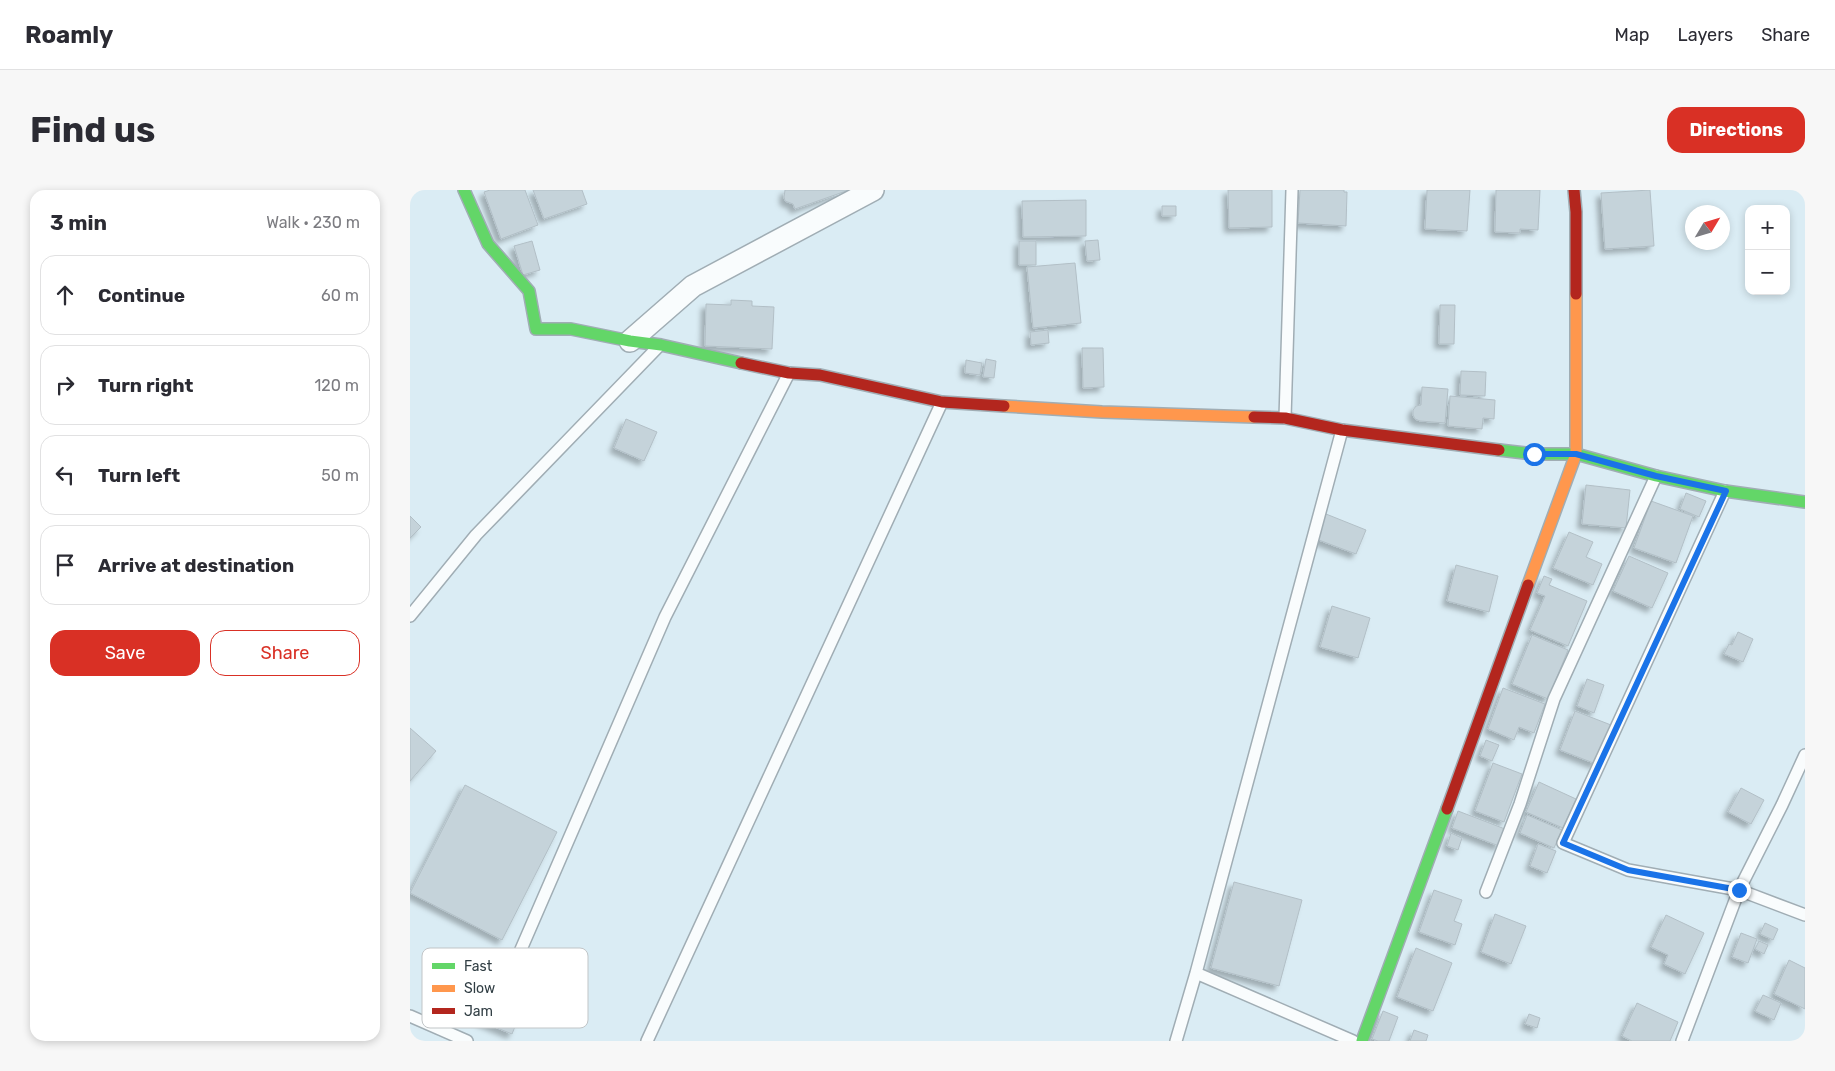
<!DOCTYPE html>
<meta charset="utf-8">
<style>
:root{--surface:#fff;--page:#f7f7f7;--text:#2b2b33;--muted:#7c7c81;--line:#e1e1e2;--accent:#d93025}
body{margin:0;font-family:Rubik,sans-serif;background:var(--page);color:var(--text)}
.controls{position:absolute;right:15px;top:15px;display:grid;overflow:hidden;border-radius:10px;box-shadow:0 2px 8px #0003}
.controls button{width:45px;height:45px;display:grid;place-items:center;padding:0;border:0;border-bottom:1px solid var(--line);background:var(--surface);color:var(--text);font:25px sans-serif}
.compass{position:absolute;left:1275px;top:15px;width:45px;height:45px;border-radius:50%;background:var(--surface);box-shadow:0 2px 8px #0003;rotate:52deg}
.stop{position:absolute;width:15px;height:15px;margin:-11px;border:4px solid #1a73e8;border-radius:50%;background:#fff}
.stop.end{background:#1a73e8;border-color:#fff;box-shadow:0 1px 5px #0008}
.list{margin:0;padding:0;list-style:none}
h2{display:flex;justify-content:space-between;align-items:center;height:65px;margin:0;padding:0 20px;font-size:21px}
h2 small{font-size:16px;font-weight:400;color:var(--muted)}
.list li{display:grid;grid-template-columns:32px 1fr auto;gap:15px;align-items:center;box-sizing:border-box;height:80px;margin:0 10px 10px;padding:0 10px;border:1px solid var(--line);border-radius:15px}
.list b{display:block;font-size:19px;white-space:nowrap}
.list em{font-size:16px;font-style:normal;color:var(--muted)}
.actions{display:flex;gap:10px;padding:15px 20px}
.actions a{flex:1;padding:11px 0;border:1px solid var(--accent);border-radius:15px;text-align:center;font-size:18px;color:var(--accent)}
.actions .main{background:var(--accent);color:#fff}
.icon{flex:none;width:28px;height:28px;fill:none;stroke:currentColor;stroke-width:2;stroke-linecap:round;stroke-linejoin:round}
.map{position:relative;flex:none;width:1395px;height:851px;overflow:hidden;border-radius:15px}
header{display:flex;align-items:center;gap:30px;box-sizing:border-box;height:70px;padding:0 25px;background:var(--surface);border-bottom:1px solid var(--line)}
header strong{font-size:24px}
nav{display:flex;gap:28px;margin-inline-start:auto;font-size:18px}
.intro{display:flex;align-items:center;justify-content:space-between;box-sizing:border-box;height:120px;padding:0 30px}
h1{margin:0;font-size:35px}
.button{padding:12px 22px;border-radius:15px;background:var(--accent);color:#fff;font-size:18px;font-weight:700}
main{display:flex;gap:30px;padding:0 30px}
aside{flex:1;background:var(--surface);border-radius:15px;box-shadow:0 2px 8px #0003}
.map>svg:first-child{display:block}
.building{fill:#c5d3da;stroke:#b2bfc6;filter:url(#shadow)}
.lines{fill:none;stroke-linecap:round;stroke-linejoin:round}
.lane-casing{stroke:#a0adb4;stroke-width:14}
.street-casing{stroke:#a0adb4;stroke-width:24}
.fast-casing{stroke:#a0adb4;stroke-width:14}
.slow-casing{stroke:#a0adb4;stroke-width:14}
.jam-casing{stroke:#a0adb4;stroke-width:14}
.lane{stroke:#f9fcfd;stroke-width:11}
.street{stroke:#f9fcfd;stroke-width:21}
.fast{stroke:#63d668;stroke-width:11}
.slow{stroke:#ff974d;stroke-width:11}
.jam{stroke:#b3261e;stroke-width:11}
.route{stroke:#1a73e8;stroke-width:6}
.key{fill:#fff;stroke:#c1c5c7;stroke-width:1}
.key-label{font-size:14px;fill:#313e44}
</style>
<header>
<strong>Roamly</strong>
<nav><a>Map</a><a>Layers</a><a>Share</a></nav>
</header>
<div class="intro"><h1>Find us</h1><a class="button">Directions</a></div>
<main>
<aside>
<h2>3 min<small>Walk · 230 m</small></h2>
<ul class="list">
<li><svg class="icon" aria-label="ahead" viewBox="0 0 24 24"><path d="M12 20V5M6 11l6-6 6 6"/></svg><div><b>Continue</b></div><em>60 m</em></li>
<li><svg class="icon" aria-label="right" viewBox="0 0 24 24"><path d="M7 20v-9h11M14 6l5 5-5 5"/></svg><div><b>Turn right</b></div><em>120 m</em></li>
<li><svg class="icon" aria-label="left" viewBox="0 0 24 24"><path d="M17 20v-9H6M10 6l-5 5 5 5"/></svg><div><b>Turn left</b></div><em>50 m</em></li>
<li><svg class="icon" aria-label="arrive" viewBox="0 0 24 24"><path d="M6 21V4h12l-3 4 3 4H6"/></svg><div><b>Arrive at destination</b></div></li>
</ul>
<div class="actions"><a class="main">Save</a><a>Share</a></div>
</aside>
<div class="map">
<svg width="1395" height="851" viewBox="0 0 1395 851">
<defs>
<filter id="shadow"><feDropShadow dx="-4.5" dy="4.5" stdDeviation="2.5" flood-color="#0004"/></filter>
</defs>
<rect width="100%" height="100%" fill="#daecf4"/>
<!-- building -->
<path class="building" d="M80 0H115L128 35 91 49 74 2Z
M123 0H172L177 14 134 29Z
M375 0H439L385 19 383 14 375 11 374 7Z
M818 0H862V37L819 38Z
M890 0H934V2H937L936 36 888 33Z
M1017 0H1060L1057 41 1015 39Z
M1086 0H1130L1128 40 1110 39V43L1085 42Z
M1240 0 1244 56 1195 59 1191 3Z
M676 10V46L613 47 612 11Z
M752 16H766V26H752Z
M688 50 690 70 677 71 675 51Z
M122 51 130 80 113 85 104 56Z
M609 51H626V75H609Z
M665 73 671 133 623 138 617 77Z
M321 110 342 111V116L364 117 362 159 295 156 296 114 321 115Z
M1030 115H1045L1044 154H1029Z
M638 140 639 153 621 155 620 142Z
M672 158H693L694 197 673 198Z
M576 169 586 171 584 188 573 187Z
M556 170 572 173 570 185 555 183Z
M1051 181 1076 182 1075 206 1050 205Z
M1012 197 1038 199 1035 233 1010 231 1005 229 1003 225V220L1006 216 1011 215Z
M1040 206 1085 210 1084 229 1073 228 1072 239 1038 236Z
M216 229 247 242 234 271 204 258Z
M1176 295 1220 300 1216 338 1172 334Z
M1276 303 1296 311 1289 327 1270 319Z
M1241 311 1283 326 1266 373 1224 358Z
M916 324 956 340 946 364 906 349Z
M0 326 11 337 0 348Z
M1159 342 1183 352 1176 367 1192 374 1183 395 1143 378Z
M1219 366 1258 383 1242 418 1203 401Z
M1046 375 1088 386 1079 422 1037 411Z
M1134 386 1142 389 1139 395 1177 411 1158 456 1120 440 1135 406 1127 403Z
M922 416 960 428 948 468 910 457Z
M1328 442 1343 449 1333 472 1314 464 1319 454 1322 455Z
M1122 445 1158 460 1138 509 1102 494Z
M1177 489 1194 495 1184 523 1167 516Z
M1093 498 1135 514 1124 543 1109 537 1104 550 1078 539Z
M1165 521 1201 535 1186 574 1150 560Z
M0 538 26 561 0 591Z
M1076 550 1089 555 1082 571 1070 566Z
M1083 573 1112 584 1094 632 1065 621Z
M1129 592 1166 609 1153 638 1116 622Z
M55 595 147 642 92 750 0 703Z
M1331 598 1354 610 1341 634 1318 622Z
M1048 621 1095 639 1089 656 1042 638Z
M1117 625 1152 640 1144 658 1110 643Z
M1041 643 1052 648 1048 660 1037 656Z
M1128 654 1146 661 1137 683 1120 676Z
M824 692 892 710 869 796 801 778Z
M1024 700 1052 710 1044 731 1052 734 1045 755 1009 742Z
M1085 724 1116 736 1101 774 1071 762Z
M1256 725 1294 743 1275 784 1254 774 1258 765 1241 757Z
M1355 733 1368 739 1363 750 1350 744Z
M1331 743 1347 749 1338 773 1322 767Z
M1349 751 1358 755 1354 764 1345 759Z
M1006 758 1042 773 1023 821 987 807Z
M1379 770 1395 778V819L1364 804Z
M83 799 115 812 102 844 70 831Z
M1353 805 1371 813 1364 830 1345 821Z
M1227 813 1268 832 1260 851H1222L1212 846Z
M973 821 988 827 979 851H968L962 849Z
M1119 824 1130 828 1127 838 1115 834Z
M1004 840 1018 845 1016 851H1000Z"/>
<g class="lines">
<defs>
<path id="lane" d="M875 228 882 0
M1315 301 1153 653 1218 680 1329 700 1372 615 1395 565
M0 426 66 345 249 156
M1076 702 1110 614 1144 509 1246 286
M109 764 255 427 379 183
M786 783 943 851
M0 826 57 851
M237 851 532 212
M766 851 786 783 932 240
M1272 851 1329 700 1395 725"/>
<path id="street" d="M220 151 283 96 463 0"/>
<path id="fast" d="M54 0 78 54 119 101 126 139H161L220 151 251 155 331 173
M1089 260 1124 264H1166L1246 286 1315 301 1395 312
M952 851 1037 619"/>
<path id="slow" d="M594 216 692 222 844 227
M1118 395 1166 264V104"/>
<path id="jam" d="M1164 0 1166 22V104
M331 173 379 183 410 185 532 212 594 216
M844 227 875 228 932 240 1089 260
M1037 619 1118 395"/>
</defs>
<!-- lane casing -->
<use href="#lane" class="lane-casing"/>
<!-- street casing -->
<use href="#street" class="street-casing"/>
<!-- fast casing -->
<use href="#fast" class="fast-casing"/>
<!-- slow casing -->
<use href="#slow" class="slow-casing"/>
<!-- jam casing -->
<use href="#jam" class="jam-casing"/>
<!-- lane -->
<use href="#lane" class="lane"/>
<!-- street -->
<use href="#street" class="street"/>
<!-- fast -->
<use href="#fast" class="fast"/>
<!-- slow -->
<use href="#slow" class="slow"/>
<!-- jam -->
<use href="#jam" class="jam"/>
</g>
<g class="lines">
<!-- route -->
<path class="route" d="M1124 264H1166L1246 286 1316 301 1153 653 1218 680 1329 700"/>
</g>
<!-- legend -->
<rect x="12" y="758" width="166" height="80" rx="8" class="key"/>
<rect x="22" y="773" width="23" height="6" fill="#63d668"/>
<rect x="22" y="795" width="23" height="7" fill="#ff974d"/>
<rect x="22" y="818" width="23" height="6" fill="#b3261e"/>
<g class="key-label">
<text x="54" y="781">Fast</text>
<text x="54" y="803">Slow</text>
<text x="54" y="826">Jam</text>
</g>
</svg>
<div class="controls">
<button>+</button>
<button>−</button>
</div>
<svg class="compass" viewBox="-18 -18 36 36"><path d="M0-13l5 13h-10z" fill="#e53935"/><path d="M0 13l5-13h-10z" fill="#7c7c81"/></svg>
<div class="stop" style="left:1124px;top:264px"></div>
<div class="stop end" style="left:1329px;top:700px"></div>
</div>
</main>
